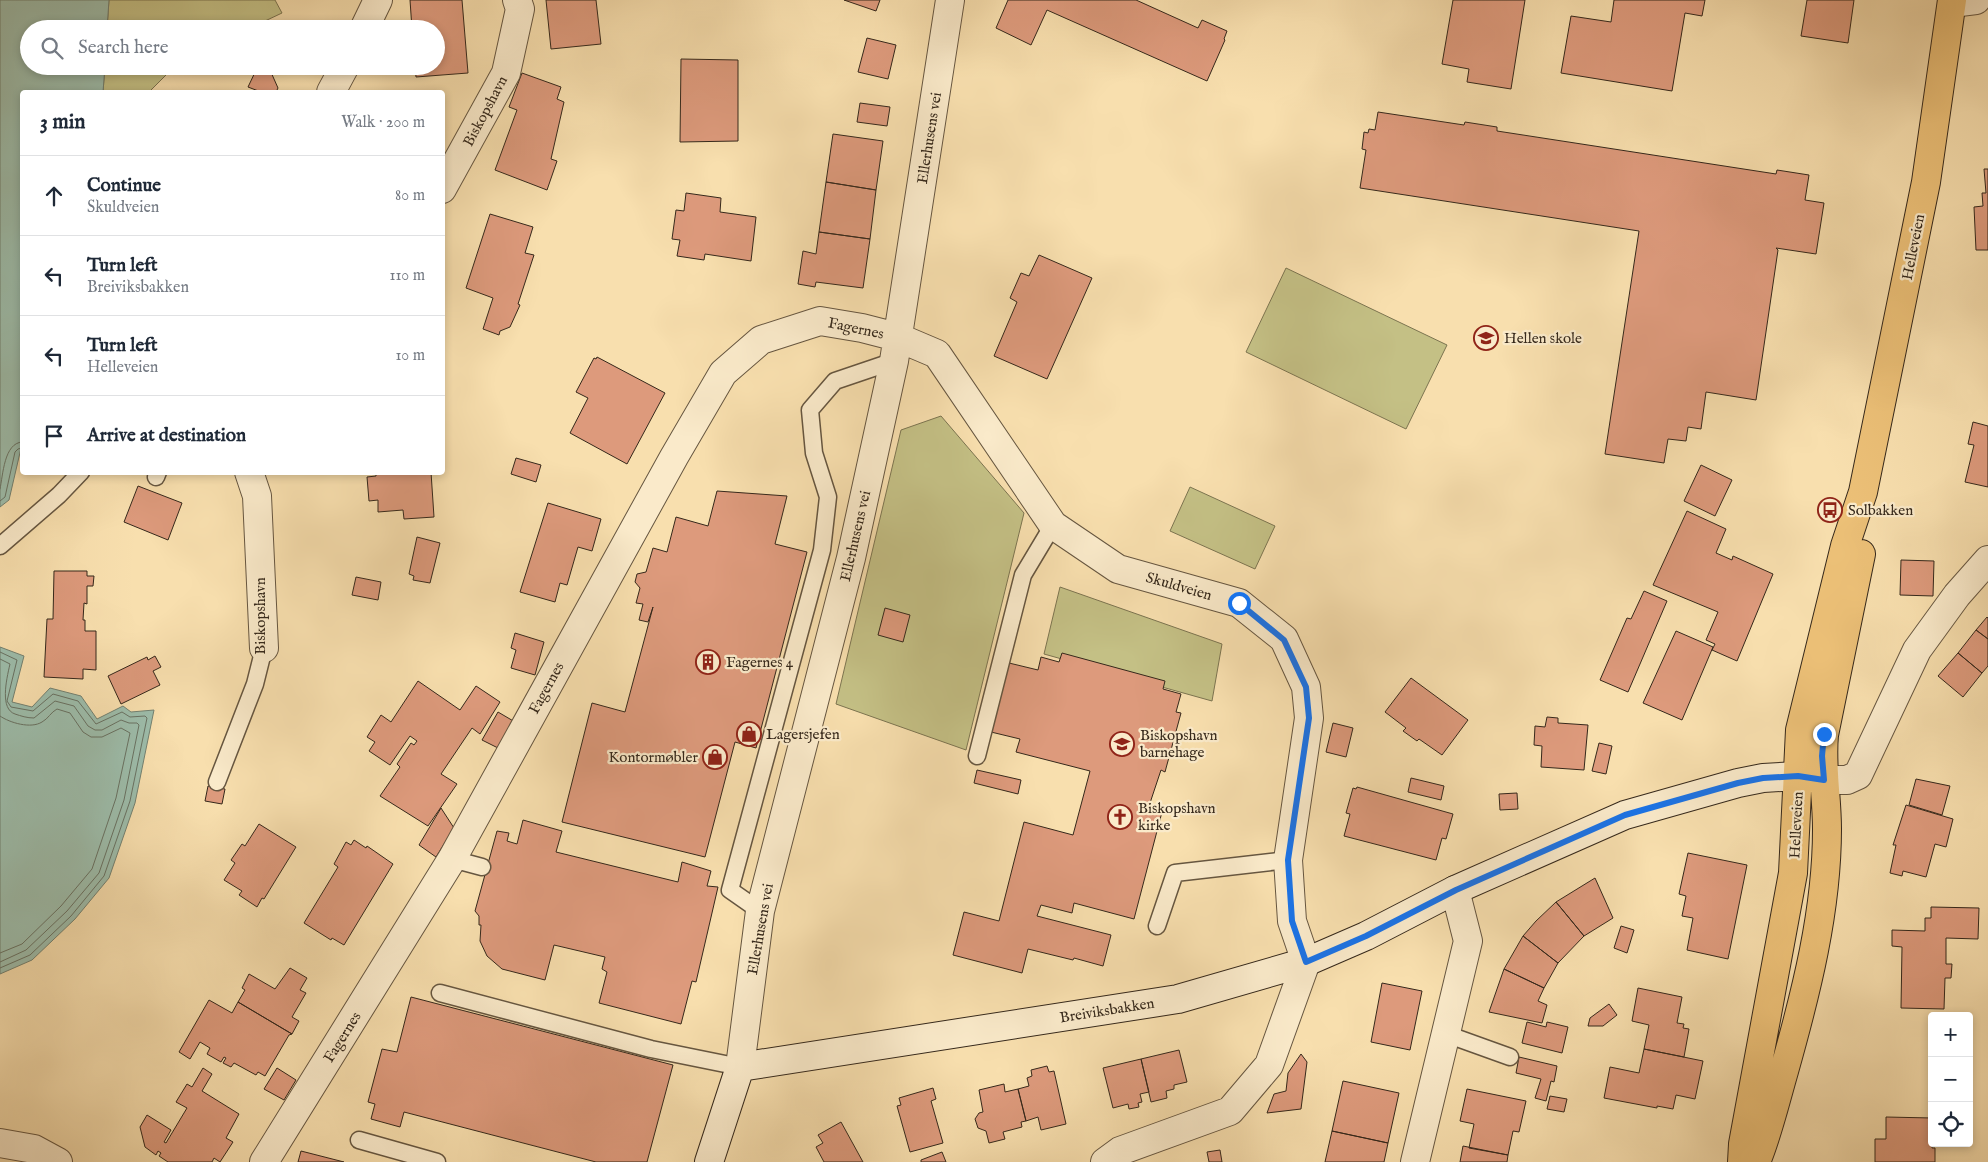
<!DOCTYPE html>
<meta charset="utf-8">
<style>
:root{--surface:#fff;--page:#f6f6f7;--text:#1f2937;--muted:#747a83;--line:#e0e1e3}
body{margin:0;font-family:"IM FELL English",serif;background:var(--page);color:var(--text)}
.controls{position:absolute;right:15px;bottom:15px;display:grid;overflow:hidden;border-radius:5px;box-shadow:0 2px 8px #0003}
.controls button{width:45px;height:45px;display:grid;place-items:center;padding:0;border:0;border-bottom:1px solid var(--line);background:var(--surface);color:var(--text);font:25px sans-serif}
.stop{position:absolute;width:15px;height:15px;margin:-11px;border:4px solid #1a73e8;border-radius:50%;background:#fff}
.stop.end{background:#1a73e8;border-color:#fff;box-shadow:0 1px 5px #0008}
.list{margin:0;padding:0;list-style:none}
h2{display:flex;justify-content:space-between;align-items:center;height:65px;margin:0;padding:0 20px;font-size:21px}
h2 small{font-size:16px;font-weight:400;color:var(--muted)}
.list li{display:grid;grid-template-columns:32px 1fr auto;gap:15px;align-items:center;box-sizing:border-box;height:80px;padding:0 20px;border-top:1px solid var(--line)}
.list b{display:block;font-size:19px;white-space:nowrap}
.list p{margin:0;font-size:16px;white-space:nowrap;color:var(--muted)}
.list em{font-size:16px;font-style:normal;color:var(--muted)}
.icon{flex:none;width:28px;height:28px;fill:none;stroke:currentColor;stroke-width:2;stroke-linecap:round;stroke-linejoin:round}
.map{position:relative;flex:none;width:1988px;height:1162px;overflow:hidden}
.search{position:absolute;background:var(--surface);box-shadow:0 2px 8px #0003;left:20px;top:20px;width:425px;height:55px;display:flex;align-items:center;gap:12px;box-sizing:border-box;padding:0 18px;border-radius:28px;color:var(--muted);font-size:19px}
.panel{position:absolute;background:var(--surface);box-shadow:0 2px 8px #0003;left:20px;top:90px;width:425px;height:385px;border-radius:5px}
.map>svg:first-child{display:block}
.green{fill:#c4c085;stroke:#7c7450}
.water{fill:#9dbdab;stroke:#738171}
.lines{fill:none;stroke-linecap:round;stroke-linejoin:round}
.shore{stroke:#697263;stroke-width:1}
.building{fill:#dd9a7c;stroke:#35281b}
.lane-casing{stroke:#665640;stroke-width:19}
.street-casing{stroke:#665640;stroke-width:30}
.secondary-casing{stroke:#35281b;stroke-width:30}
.primary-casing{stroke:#35281b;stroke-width:30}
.lane{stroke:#faeaca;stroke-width:16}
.street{stroke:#faeaca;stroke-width:28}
.secondary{stroke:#faeaca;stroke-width:28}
.primary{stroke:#ecc077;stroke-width:28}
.route{stroke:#1a73e8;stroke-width:6}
.labels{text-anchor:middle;stroke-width:4.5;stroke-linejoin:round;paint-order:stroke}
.street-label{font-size:15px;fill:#35281b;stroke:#faeaca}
.poi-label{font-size:15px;fill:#35281b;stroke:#faeaca;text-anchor:start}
</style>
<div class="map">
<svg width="1988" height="1162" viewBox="0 0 1988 1162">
<rect width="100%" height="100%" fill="#f8dfae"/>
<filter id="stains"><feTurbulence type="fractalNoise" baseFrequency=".004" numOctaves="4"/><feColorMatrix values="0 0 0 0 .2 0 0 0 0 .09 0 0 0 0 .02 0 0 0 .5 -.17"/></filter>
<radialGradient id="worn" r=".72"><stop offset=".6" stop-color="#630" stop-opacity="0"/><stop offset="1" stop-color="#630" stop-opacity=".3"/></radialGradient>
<!-- green -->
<path class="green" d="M109 0H275L282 13 248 29H107Z
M105 66H175L149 92H103Z
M1286 268 1447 345 1406 429 1246 352Z
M941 416 1024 513 966 750 836 704 901 430Z
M1190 487 1275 526 1255 569 1170 531Z
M1060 587 1222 644 1212 701 1044 654Z"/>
<!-- water -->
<path class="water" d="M0 0H109L107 29H29V66H105L103 92H22V444L9 500 0 507Z
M0 647 24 656 12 702 32 707 50 688 81 696 97 719 123 706 131 712 154 710 135 803 109 878 75 919 32 960 0 974Z"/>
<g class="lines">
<!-- shore -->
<path class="shore" d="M0 489C3 475 4 443 22 442
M0 501 5 497 15 452 18 449 22 448
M0 652 17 660 7 701 11 707 33 711 53 694 78 701 96 724 122 712 130 717 145 716 147 718 130 801 104 876 71 916 30 955 0 968
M0 659 10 664C6 681 0 709 15 714 21 716 27 718 34 718L55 701 74 706 88 726 95 730H102L121 720 129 723H137L139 725 124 800 99 873 67 911 26 950 0 962
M0 716C10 723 31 729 42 722 48 719 51 712 57 709L70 713 83 732 91 737H102L121 728 130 733 116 798 92 869 61 906 22 944 0 953"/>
</g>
<!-- building -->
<path class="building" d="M410 0H462L468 73 416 77 415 66H436V29H412Z
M546 0H596L601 44 551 49Z
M844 0H880L876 11Z
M1008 0H1136L1198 28 1202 20 1227 31 1224 39 1225 40 1207 81 1047 10 1031 45 996 28Z
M1453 0H1525L1511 89 1467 82 1469 69 1442 64Z
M1614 0H1705L1702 16 1685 13 1672 91 1561 73 1571 16 1611 22Z
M1807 0H1854L1848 43 1801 36Z
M867 38 896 45 888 79 858 72Z
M681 59 738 60V141L680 142Z
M258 66 270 70 278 88 276 92H261L248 87Z
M522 73 561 87 557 99 564 102 551 159 557 161 547 190 495 170 517 110 509 107Z
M860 103 890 107 887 126 857 122Z
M1378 112 1464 125 1465 122 1497 127V131L1776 174 1777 170 1809 175 1805 200 1824 203 1816 254 1776 248 1778 250 1756 400 1706 392 1701 429 1688 427 1686 441 1668 439 1664 463 1605 454 1639 231 1360 188 1366 150 1362 149 1364 132 1368 133 1369 129 1375 130Z
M833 134 883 141 876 190 826 182Z
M1984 169H1988V250H1976L1974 207 1983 206 1982 193H1986Z
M826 182 876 190 870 239 819 232Z
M686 193 721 198 720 212 756 217 751 261 705 254 704 260 677 256 680 240 672 239 676 210 684 211Z
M490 214 533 227 525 253 534 255 518 304 520 305 510 327 500 331 499 335 483 329 493 298 466 288Z
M819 232 870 239 863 288 816 282 815 287 798 284 803 251 816 254Z
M1039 255 1092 278 1047 379 994 356 1017 302 1010 298 1021 273 1029 276Z
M597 357 665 393 627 464 570 433 588 398 576 392 594 358 596 359Z
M1973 422 1988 426V487L1965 482 1974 445 1968 444Z
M516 458 541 465 536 482 511 474Z
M1701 465 1732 480 1715 516 1684 501Z
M376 472H431L434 517 404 519 403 510 378 512V500L369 501 367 477 376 476Z
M138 486 182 503 168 540 124 522Z
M717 491 787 496 775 544 807 552 756 748 735 742 705 857 562 822 592 703 625 712 653 607 648 622 639 620 643 604 636 603 640 588 635 582 637 574 646 572 653 548 667 552 676 517 708 526Z
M548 503 601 519 592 551 578 547 567 585 560 583 555 602 520 592Z
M1687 511 1726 529 1716 553 1732 560 1733 556 1773 574 1737 661 1712 650 1715 644 1706 640 1718 612 1653 585Z
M417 537 440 543 430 583 413 580 414 576 409 574Z
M1901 560 1934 561 1933 596 1900 595Z
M54 571H87V576H94L93 586H87V604L84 603 83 620H85V631H96V670L83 669V679L44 677 47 619H53Z
M356 577 381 582 378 600 352 595Z
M1644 591 1667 601 1628 692 1600 680 1627 618 1631 619Z
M885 608 910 615 903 642 878 635Z
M1987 617 1988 618V639L1976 630Z
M1976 630 1988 639V666L1982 673 1958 653Z
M1676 631 1713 647 1682 720 1643 703Z
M515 633 544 642 535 675 511 668 516 650 511 648Z
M1062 653 1165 681 1163 689 1181 694 1176 712 1181 713 1165 772 1161 770 1148 809 1162 812 1134 919 1074 903 1072 913 1041 905 1037 916 1111 935 1103 966 1074 958 1073 960 1028 949 1022 973 953 955 964 912 999 921 1024 822 1073 835 1090 771 1016 752 1020 739 991 732 1009 663 1038 670 1041 657 1059 662Z
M1958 653 1982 673 1963 697 1938 676Z
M155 656 161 667 153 671 160 685 121 704 108 676 147 657 148 660Z
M1411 678 1468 720 1442 755 1419 739 1417 741 1403 731 1406 728 1385 712Z
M418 681 460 710 476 686 500 702 480 734 472 728 441 774 457 784 428 826 380 796 400 767 397 764 411 743 414 745 417 741 410 736 390 765 369 751 375 742 367 737 381 715 391 722Z
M498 712 515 722 500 749 482 740Z
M1547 717 1558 718V723L1588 725 1584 770 1541 767 1542 746 1534 745 1535 726 1545 727Z
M1333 723 1353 728 1346 757 1326 752Z
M1599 743 1612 746 1606 774 1592 771Z
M977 770 1021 780 1018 794 974 783Z
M1411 778 1444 786 1441 800 1408 792Z
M1916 779 1950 786 1942 815 1909 805Z
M208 786 225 789 222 804 205 801Z
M1357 787 1453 814 1446 839 1442 838 1436 860 1344 836 1350 814 1346 813 1353 788 1356 789Z
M1517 793 1518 809 1500 810 1499 794Z
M1906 805 1953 819 1946 847 1935 844 1926 877 1903 871 1902 876 1890 873 1896 845H1893Z
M441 808 454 828 436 857 419 845Z
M523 820 562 831 556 852 678 882 682 862 711 871 707 886 718 887 696 982 692 981 681 1024 599 1003 607 972 602 969 605 957 554 945 545 980 502 969 487 956 480 941 481 925H479V916L475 911 497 831 509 833 507 841 517 844Z
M259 824 296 847 264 899 262 898 257 907 239 895 242 891 224 880 235 863 231 860 242 844 245 846Z
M354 840 366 848 367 846 393 864 344 945 332 938 331 940 304 923 338 867 334 864 346 842 351 845Z
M1688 853 1747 865 1728 959 1687 950 1693 918 1682 916 1686 896 1679 894Z
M1595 878 1613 918 1584 936 1556 902Z
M1556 902 1584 936 1558 963 1523 936 1536 921Z
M1931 907 1979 908 1978 939 1946 938V964H1952L1951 978H1945L1944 1009 1901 1008 1902 947 1892 946V930L1925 931V918H1931Z
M1621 926 1634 930 1627 953 1614 948Z
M1523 936 1558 963 1544 988 1504 969Z
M290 968 307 978 300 990 306 993 292 1017 299 1021 292 1034 238 1002 245 990 242 988 249 974 275 989Z
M1504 969 1544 988 1538 1001 1547 1005 1542 1023 1489 1012Z
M1382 983 1422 991 1410 1050 1371 1042Z
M1638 988 1682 997 1677 1023 1684 1024 1683 1028 1689 1029 1684 1057 1644 1049 1649 1025 1632 1021Z
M411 997 673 1065 647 1162H596L404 1112 400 1127 371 1119 375 1104 368 1102 382 1049 397 1052Z
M209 1000 232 1013 238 1002 292 1034 289 1035 265 1076 258 1072 256 1075 234 1063 231 1067 223 1063 226 1058 224 1057 221 1062 207 1054 210 1048 200 1042 190 1059 179 1052Z
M1609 1004 1617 1015 1603 1026H1588L1590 1018Z
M1527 1022 1546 1027 1547 1022 1568 1027 1562 1053 1522 1043Z
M1644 1049 1703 1061 1695 1099 1676 1095 1673 1109 1657 1106V1108L1604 1098 1610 1067 1639 1073Z
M1179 1050 1187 1082 1174 1085V1089L1166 1091 1167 1098 1151 1102 1141 1059Z
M1301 1054 1307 1062 1301 1109 1267 1113 1274 1094 1286 1091 1288 1073Z
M1519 1057 1557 1066 1554 1082 1551 1081 1546 1101 1535 1098 1541 1079 1516 1073Z
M1141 1059 1149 1092 1140 1094 1142 1102 1138 1103 1139 1107 1129 1109 1128 1104 1113 1108 1103 1068Z
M1047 1066 1049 1072 1054 1071 1066 1124 1041 1130 1038 1117 1026 1121 1018 1089 1029 1086 1027 1078 1032 1076 1031 1070Z
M203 1068 212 1074 202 1091 239 1114 226 1138 233 1142 220 1162 214 1158 212 1162H168L159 1156 161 1153 158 1151 156 1155 145 1147 140 1127 147 1115 171 1130 164 1142 166 1143 187 1108 176 1102 187 1084 192 1087Z
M277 1068 296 1080 284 1100 264 1089Z
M1343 1081 1399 1093 1388 1143 1332 1131Z
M1004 1084 1005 1092 1018 1089 1026 1121 1021 1122 1022 1127 1003 1132 1005 1139 989 1143 986 1131 978 1128 975 1119 979 1113 983 1112 979 1090Z
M933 1088 936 1099 931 1101 943 1143 910 1152 897 1106 901 1105 899 1098Z
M1467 1089 1526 1101 1519 1132 1513 1131 1508 1155 1469 1148 1474 1124 1460 1121Z
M1550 1096 1567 1099 1564 1112 1547 1109Z
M1886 1117 1932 1118V1148H1935V1162H1875V1139H1886Z
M841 1122 863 1162H824L816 1147 823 1143 818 1135Z
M1332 1131 1388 1143 1384 1162H1325Z
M1463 1146 1508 1155 1507 1162H1460Z
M1220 1150 1222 1162H1209L1207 1152Z
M301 1151 344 1162H298Z
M942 1152 946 1162H921V1160Z"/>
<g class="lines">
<defs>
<path id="lane" d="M156 477 158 472
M0 546 59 495 81 472
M977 756 1023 575 1053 525
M217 782 255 684 264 648
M452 859 482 867
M760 911 730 890 822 550 828 497 814 453 810 410 835 381 894 361
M1157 926 1175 873 1288 860
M440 993 651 1049 740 1067
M1446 1034 1510 1057
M359 1140 437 1162"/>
<path id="street" d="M1952 3 1976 0
M364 29 378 0
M331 92 345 66
M442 189 506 73 520 9 517 0
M249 472 257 496 264 648
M1824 780H1847L1858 775 1917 650 1957 595 1988 560
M740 1067 760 911 851 558 894 361 950 0
M0 1143 34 1149 58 1162
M264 1162 452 859 674 457 723 373 761 340 820 321 862 328 897 337 937 354 1053 525 1118 569 1239 603 1284 639 1306 687 1309 718 1288 860 1292 921 1306 962 1269 1065 1230 1111 1120 1151 1105 1162
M1415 1162 1468 941 1455 890"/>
<path id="secondary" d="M709 1162 740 1067 1178 999 1306 962 1366 936 1455 890 1625 815 1738 783 1763 778 1798 776 1821 779"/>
<path id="primary" d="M1742 1162 1743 1144 1793 873 1800 730 1845 546 1863 492 1926 182 1952 0
M1756 1162C1768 1133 1775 1102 1784 1071 1806 993 1827 911 1827 829 1827 797 1821 766 1824 735L1861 554"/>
</defs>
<!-- lane casing -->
<use href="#lane" class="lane-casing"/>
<!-- street casing -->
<use href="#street" class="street-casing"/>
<!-- secondary casing -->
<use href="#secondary" class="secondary-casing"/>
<!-- primary casing -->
<use href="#primary" class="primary-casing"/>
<!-- lane -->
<use href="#lane" class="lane"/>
<!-- street -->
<use href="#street" class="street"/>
<!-- secondary -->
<use href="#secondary" class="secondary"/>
<!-- primary -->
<use href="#primary" class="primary"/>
</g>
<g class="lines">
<!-- route -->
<path class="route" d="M1239 603 1284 640 1306 687 1309 718 1288 860 1292 921 1306 962 1366 936 1456 890 1625 815 1738 783 1763 778 1798 776 1824 780 1822 756 1824 734"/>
</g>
<!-- icons -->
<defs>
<symbol id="school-ring" viewBox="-11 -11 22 22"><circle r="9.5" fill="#faeaca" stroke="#8f2418" stroke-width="1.5"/><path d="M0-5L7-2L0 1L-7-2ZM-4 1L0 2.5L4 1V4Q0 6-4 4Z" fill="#8f2418"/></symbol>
<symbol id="bus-ring" viewBox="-11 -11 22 22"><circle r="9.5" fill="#faeaca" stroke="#8f2418" stroke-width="1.5"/><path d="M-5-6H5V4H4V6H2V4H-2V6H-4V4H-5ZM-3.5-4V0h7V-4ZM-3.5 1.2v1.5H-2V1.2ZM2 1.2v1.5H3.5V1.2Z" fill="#8f2418"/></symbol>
<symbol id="building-ring" viewBox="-11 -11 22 22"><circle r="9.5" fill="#faeaca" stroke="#8f2418" stroke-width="1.5"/><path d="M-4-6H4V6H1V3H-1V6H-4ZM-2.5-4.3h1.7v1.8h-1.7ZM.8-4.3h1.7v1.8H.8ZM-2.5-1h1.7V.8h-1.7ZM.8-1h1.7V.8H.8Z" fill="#8f2418"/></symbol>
<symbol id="shop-ring" viewBox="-11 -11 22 22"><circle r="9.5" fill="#faeaca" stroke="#8f2418" stroke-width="1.5"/><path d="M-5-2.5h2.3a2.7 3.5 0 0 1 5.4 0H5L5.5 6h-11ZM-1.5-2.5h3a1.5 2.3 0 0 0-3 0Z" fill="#8f2418"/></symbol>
<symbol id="church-ring" viewBox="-11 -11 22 22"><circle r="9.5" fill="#faeaca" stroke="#8f2418" stroke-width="1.5"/><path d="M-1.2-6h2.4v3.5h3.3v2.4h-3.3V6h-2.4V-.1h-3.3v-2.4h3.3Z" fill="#8f2418"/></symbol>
</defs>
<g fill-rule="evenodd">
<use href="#school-ring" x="1472" y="324" width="28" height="28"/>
<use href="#bus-ring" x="1816" y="496" width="28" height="28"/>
<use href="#building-ring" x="694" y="648" width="28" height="28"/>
<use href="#shop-ring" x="735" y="720" width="28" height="28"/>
<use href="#school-ring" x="1108" y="730" width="28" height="28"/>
<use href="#shop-ring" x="701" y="743" width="28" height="28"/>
<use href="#church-ring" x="1106" y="803" width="28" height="28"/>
</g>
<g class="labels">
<!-- street labels -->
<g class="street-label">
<text transform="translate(485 111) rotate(-62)" y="5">Biskopshavn</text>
<text transform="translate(929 138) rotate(-81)" y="5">Ellerhusens vei</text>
<text transform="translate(1913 247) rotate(-79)" y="5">Helleveien</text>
<text transform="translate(856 328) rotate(12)" y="5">Fagernes</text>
<text transform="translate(855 536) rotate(-77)" y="5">Ellerhusens vei</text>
<text transform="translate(1179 586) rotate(16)" y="5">Skuldveien</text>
<text transform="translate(260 616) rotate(-90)" y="5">Biskopshavn</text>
<text transform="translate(546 688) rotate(-61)" y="5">Fagernes</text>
<text transform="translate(1796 825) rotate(-87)" y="5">Helleveien</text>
<text transform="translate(760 929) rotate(-80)" y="5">Ellerhusens vei</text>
<text transform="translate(1107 1010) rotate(-9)" y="5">Breiviksbakken</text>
<text transform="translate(342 1037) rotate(-58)" y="5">Fagernes</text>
</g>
<!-- poi labels -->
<g class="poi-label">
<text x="1504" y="343">Hellen skole</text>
<text x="1848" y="515">Solbakken</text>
<text x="726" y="667">Fagernes 4</text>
<text x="766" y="739">Lagersjefen</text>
<text x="1140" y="740">Biskopshavn<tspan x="1140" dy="17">barnehage</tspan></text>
<text x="698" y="762" text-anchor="end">Kontormøbler</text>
<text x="1138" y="813">Biskopshavn<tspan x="1138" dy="17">kirke</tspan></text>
</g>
</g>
<rect width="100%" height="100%" filter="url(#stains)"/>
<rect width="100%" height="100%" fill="url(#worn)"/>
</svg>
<div class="controls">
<button>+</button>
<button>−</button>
<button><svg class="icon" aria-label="locate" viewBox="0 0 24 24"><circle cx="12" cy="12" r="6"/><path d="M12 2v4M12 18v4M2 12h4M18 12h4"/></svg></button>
</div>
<div class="stop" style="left:1239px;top:603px"></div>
<div class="stop end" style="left:1824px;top:734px"></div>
<div class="search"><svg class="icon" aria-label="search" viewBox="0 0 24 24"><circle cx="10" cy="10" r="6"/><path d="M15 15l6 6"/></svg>Search here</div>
<section class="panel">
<h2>3 min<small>Walk · 200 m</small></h2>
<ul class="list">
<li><svg class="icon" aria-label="ahead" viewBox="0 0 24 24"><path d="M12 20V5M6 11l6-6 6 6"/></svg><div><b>Continue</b><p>Skuldveien</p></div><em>80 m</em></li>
<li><svg class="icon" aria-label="left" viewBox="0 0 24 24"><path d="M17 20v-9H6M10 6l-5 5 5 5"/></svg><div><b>Turn left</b><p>Breiviksbakken</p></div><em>110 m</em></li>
<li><svg class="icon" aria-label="left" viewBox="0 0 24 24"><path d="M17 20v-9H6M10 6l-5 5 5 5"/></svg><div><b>Turn left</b><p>Helleveien</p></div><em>10 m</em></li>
<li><svg class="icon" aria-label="arrive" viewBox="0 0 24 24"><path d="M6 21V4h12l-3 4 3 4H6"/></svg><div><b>Arrive at destination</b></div></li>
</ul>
</section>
</div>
